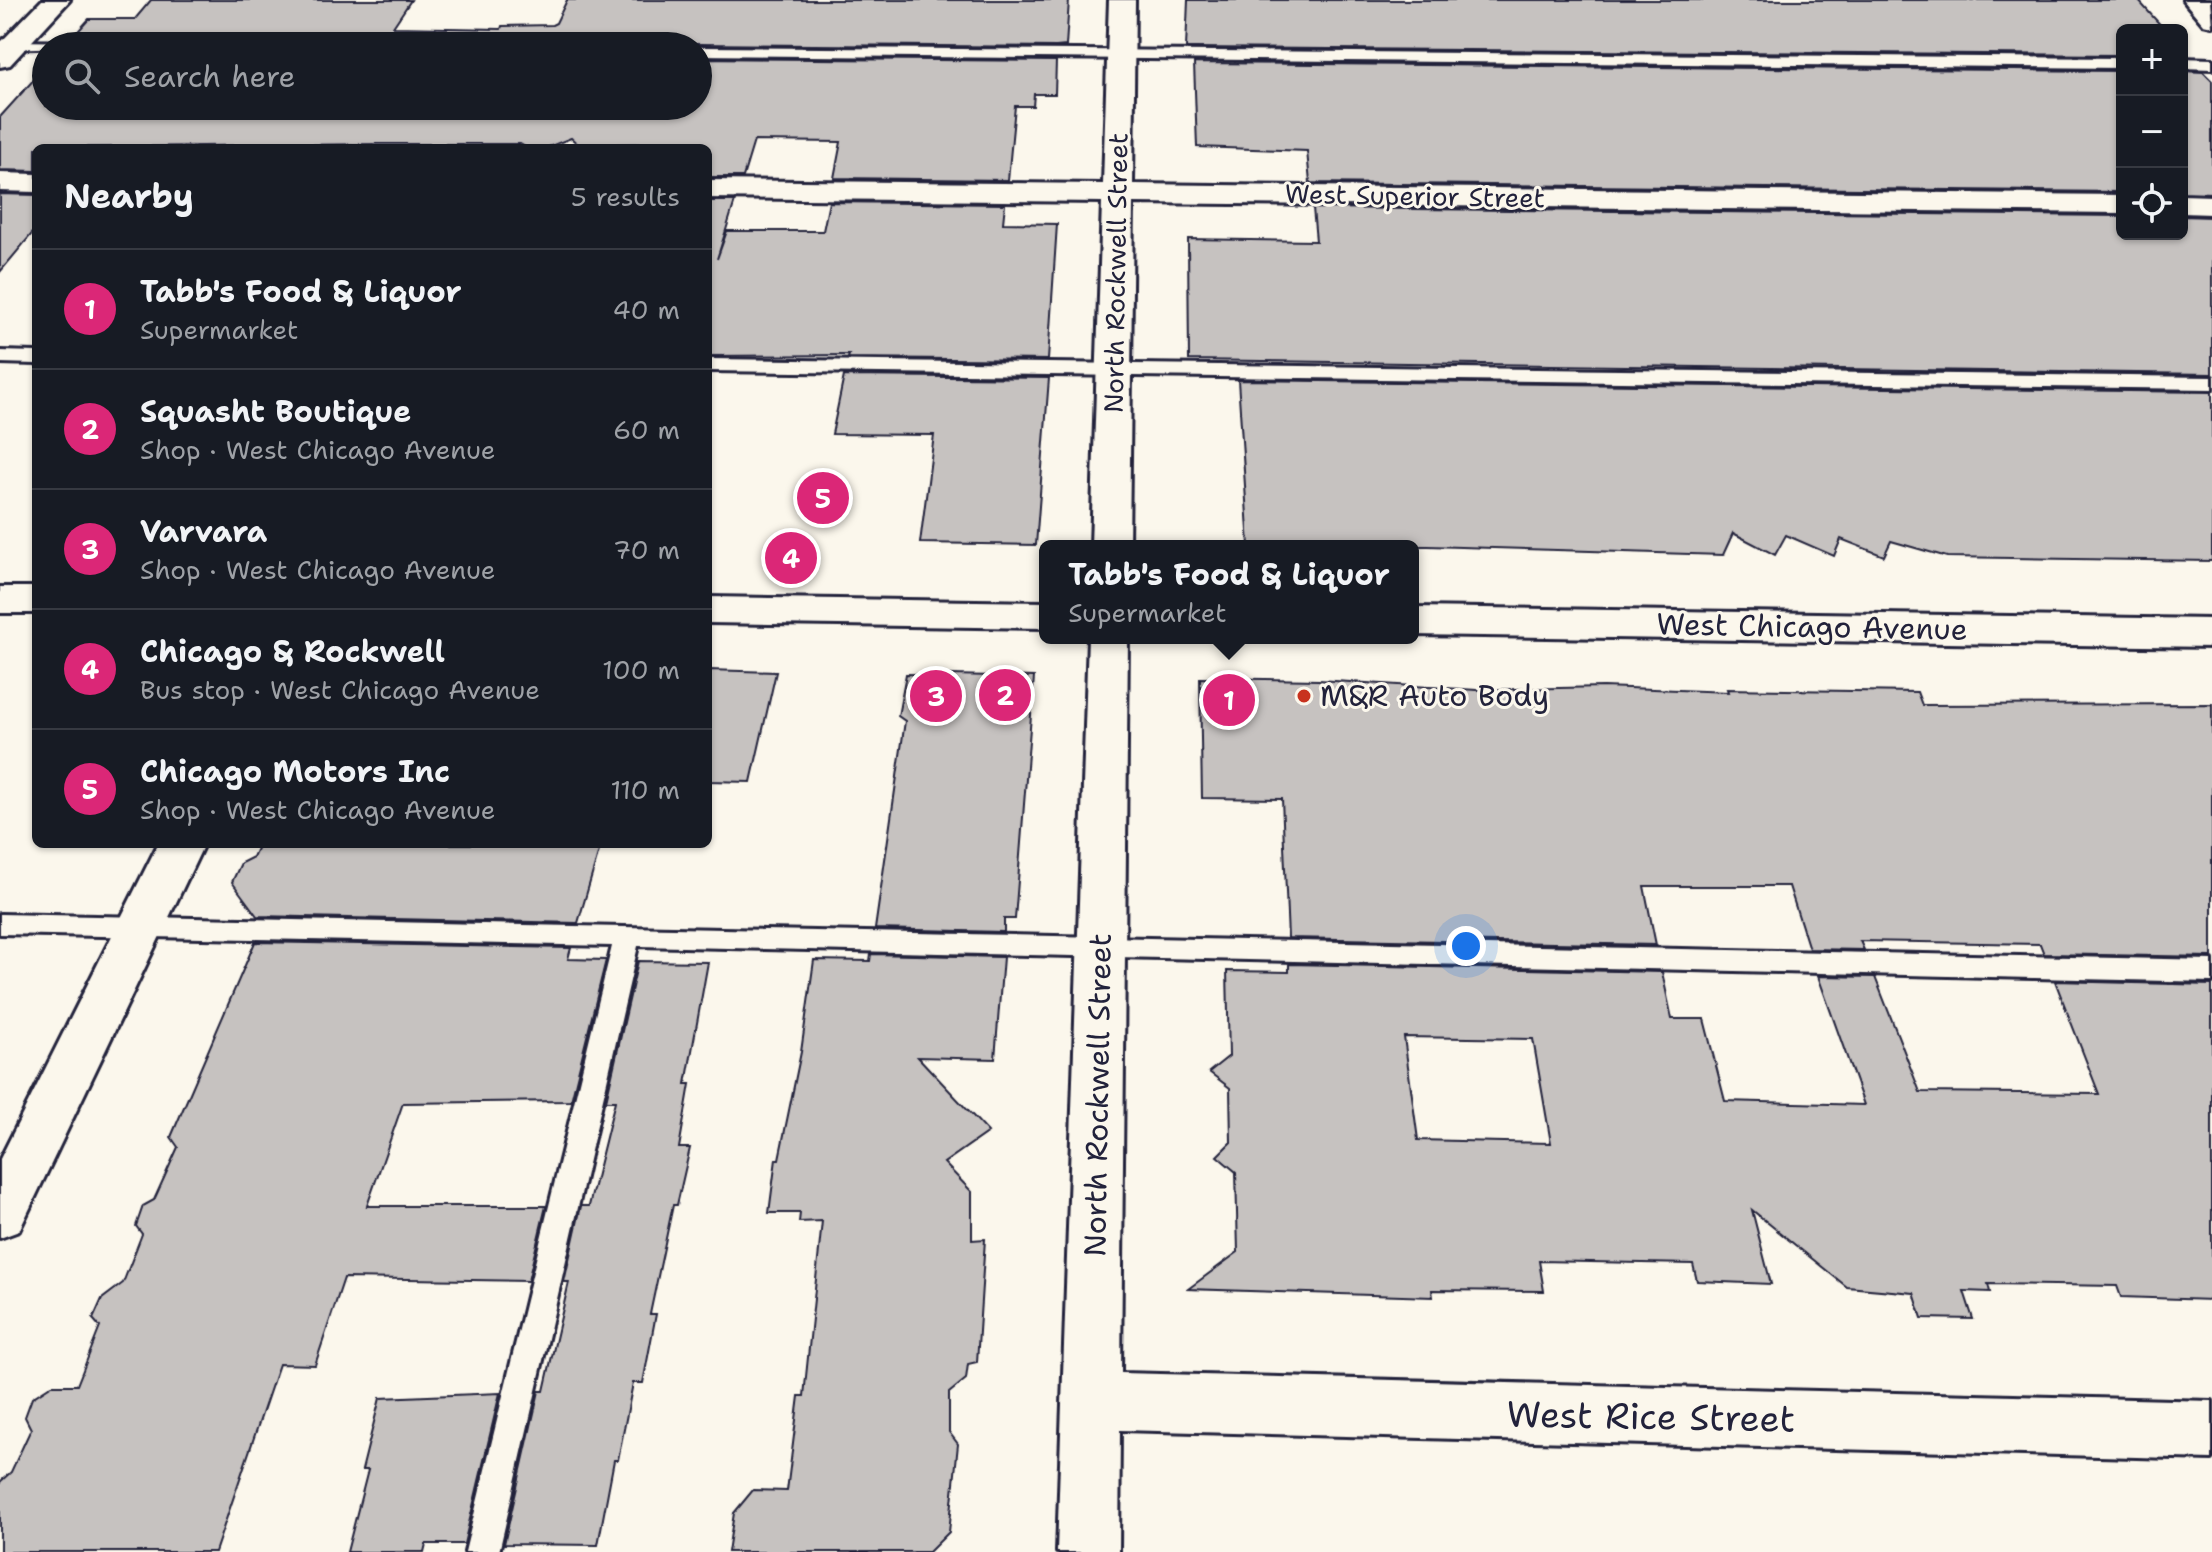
<!DOCTYPE html>
<meta charset="utf-8">
<style>
:root{--surface:#171b24;--page:#20242c;--text:#f1f3f6;--muted:#9ea1a6;--line:#363941;--accent:#db2777}
body{margin:0;font-family:"Shantell Sans",sans-serif;background:var(--page);color:var(--text)}
.controls{position:absolute;right:24px;top:24px;display:grid;overflow:hidden;border-radius:12px;box-shadow:0 2px 6px #0004}
.controls button{width:72px;height:72px;display:grid;place-items:center;padding:0;border:0;border-bottom:2px solid var(--line);background:var(--surface);color:var(--text);font:40px sans-serif}
.you{position:absolute;left:1466px;top:946px;width:28px;height:28px;margin:-20px;border:6px solid #fff;border-radius:50%;background:#1a73e8;box-shadow:0 0 0 12px #1a73e833}
.badge{display:grid;place-items:center;width:52px;height:52px;border-radius:50%;background:var(--accent);color:#fff;font-size:26px;font-weight:700}
.pin{position:absolute;translate:-50% -50%;border:4px solid #fff;box-shadow:0 2px 8px #0006}
.popup{position:absolute;left:1039px;top:540px;width:380px;height:104px;box-sizing:border-box;display:grid;place-content:center;border-radius:12px;background:var(--surface);filter:drop-shadow(0 2px 6px #0005);font-size:26px;white-space:nowrap;color:var(--muted)}
.popup b{font-size:30px;color:var(--text)}
.popup::after{content:'';position:absolute;left:50%;top:100%;margin-left:-16px;border:16px solid transparent;border-top-color:var(--surface)}
.list{margin:0;padding:0;list-style:none}
h2{display:flex;justify-content:space-between;align-items:center;height:104px;margin:0;padding:0 32px;font-size:34px}
h2 small{font-size:26px;font-weight:400;color:var(--muted)}
.list li{display:grid;grid-template-columns:52px 1fr auto;gap:24px;align-items:center;box-sizing:border-box;height:120px;padding:0 32px;border-top:2px solid var(--line)}
.list b{display:block;font-size:30px;white-space:nowrap}
.list p{margin:0;font-size:26px;white-space:nowrap;color:var(--muted)}
.list em{font-size:26px;font-style:normal;color:var(--muted)}
.icon{flex:none;width:44px;height:44px;fill:none;stroke:currentColor;stroke-width:2;stroke-linecap:round;stroke-linejoin:round}
.map{position:relative;flex:none;width:2212px;height:1552px;overflow:hidden}
.search{position:absolute;background:var(--surface);box-shadow:0 2px 6px #0004;left:32px;top:32px;width:680px;height:88px;display:flex;align-items:center;gap:20px;box-sizing:border-box;padding:0 28px;border-radius:44px;color:var(--muted);font-size:30px}
.panel{position:absolute;background:var(--surface);box-shadow:0 2px 6px #0004;left:32px;top:144px;width:680px;height:704px;border-radius:12px}
.map>svg:first-child{display:block}
.building{fill:#c6c2c0;stroke:#22223b;stroke-width:2;fill-rule:evenodd}
.lines{fill:none;stroke-linecap:round;stroke-linejoin:round}
.lane-casing{stroke:#22223b;stroke-width:6}
.street-casing{stroke:#22223b;stroke-width:6}
.secondary-casing{stroke:#22223b;stroke-width:6}
.lane{fill:#fbf7ec;fill-rule:evenodd}
.street{fill:#fbf7ec;fill-rule:evenodd}
.secondary{fill:#fbf7ec;fill-rule:evenodd}
.poi-dot{fill:#c8321e;stroke:#fbf7ec;stroke-width:3}
.labels{text-anchor:middle;stroke-width:6;stroke-linejoin:round;paint-order:stroke}
.far-street-label{font-size:26px;fill:#22223b;stroke:#fbf7ec}
.street-label{font-size:30px;fill:#22223b;stroke:#fbf7ec}
.poi-label{font-size:30px;fill:#22223b;stroke:#fbf7ec;text-anchor:start}
.near-street-label{font-size:36px;fill:#22223b;stroke:#fbf7ec}
</style>
<div class="map">
<svg width="2212" height="1552" viewBox="0 0 2212 1552">
<rect width="100%" height="100%" fill="#fbf7ec"/>
<filter id="ink" filterUnits="userSpaceOnUse"><feTurbulence type="fractalNoise" baseFrequency=".0125" numOctaves="2"/><feDisplacementMap in="SourceGraphic" scale="16" xChannelSelector="R" yChannelSelector="G"/><feConvolveMatrix kernelMatrix="1 2 1 2 8 2 1 2 1" color-interpolation-filters="sRGB"/></filter>
<g filter="url(#ink)">
<!-- building -->
<path class="building" d="M151 0H411L393 27 501 29 502 26 552 25 556 23 567 0H1069L1066 46 1056 47 698 44 114 46 104 39H71L89 19H135Z
M1188 0H2138L2165 30H2122V55L1194 48H1186Z
M698 58 1056 61 1055 94H1034L1033 106H1015L1008 180 834 178 841 142 754 141 743 177H708V148H698V143L614 144 604 148H582L571 138 546 148H527L520 144H379L36 148V171L0 170V117L46 66V106H698Z
M1194 63 2122 71V192L1310 183 1307 151 1197 147Z
M2182 71 2203 72 2212 81V193L2182 192Z
M0 194 36 195V229L0 272Z
M708 201H735L717 259 727 231H823L829 202 1005 204 1003 223 1057 224 1048 360 848 358 849 355 708 356Z
M1313 208 2122 216V234H2182V216L2212 217V374L1189 360 1188 239 1316 241Z
M844 376 1049 378 1036 545 920 543 934 435 832 434Z
M1238 380 2212 392V561L1947 557 1891 541 1884 556 1841 539 1834 556 1786 535 1775 555 1733 533 1723 555 1428 546H1249Z
M708 670 776 672 751 782 708 781Z
M906 674 1034 677 1015 919H1004V932L875 929 905 721 898 716Z
M1200 678 1319 680 1477 690 1603 687 1728 692 1727 689 1917 692 1922 705 2212 704V957L2044 954 2040 944 1860 941 1864 950 1809 949 1789 886H1644L1656 945 1288 938 1282 799 1202 798Z
M259 844H601L578 923 257 916 232 882 241 863 253 857Z
M255 942 571 948 568 959 606 960 571 1101 403 1103 367 1206H546L528 1281 344 1278 315 1365 279 1364 215 1552H0V1482L11 1472 31 1429 25 1417 32 1398 52 1385H77L100 1327 93 1319 102 1299 123 1283 142 1234 136 1226 143 1206 154 1200 178 1147 171 1137Z
M871 954 1003 957 995 1059 918 1057 988 1132 944 1163 972 1192V1240L985 1239 977 1362 968 1364 966 1379 949 1393V1432L958 1444 949 1532 929 1552H728L734 1513 753 1490 787 1491 799 1396H804L822 1221 799 1222 800 1213H769L776 1159H779L801 1052 814 960 870 961Z
M638 961 708 962 686 1084H690L679 1148H690L677 1205H673L650 1314H656L643 1383H633L618 1460H614L598 1545 504 1544 539 1391H544L569 1282H564L581 1206H589L615 1101H606Z
M1289 964 1662 972 1672 1019H1704L1725 1101 1864 1105 1818 976 1875 977 1920 1092 2099 1094 2055 981 2212 985V1300L2121 1297 2117 1286 1988 1284 1990 1292 1964 1291 1973 1319 1922 1318 1914 1293 1847 1287 1752 1210 1771 1284 1697 1281 1693 1264 1539 1261 1544 1291 1432 1290 1433 1297 1188 1289 1238 1252 1236 1172 1217 1156 1231 1142 1230 1088 1209 1072 1229 1056 1227 971 1289 972ZM1404 1037 1533 1039 1551 1143 1418 1140Z
M500 1393 464 1544H426L424 1552H347L368 1470H362L380 1398Z"/>
<g class="lines">
<defs>
<path id="lane" d="M0 41 104 42 111 46 0 49Z
M698 47 2122 58V68L698 55Z
M2182 58 2212 59V69L2182 68Z
M0 351 36 352V364L0 363Z
M708 359 2212 377V389L708 371Z
M0 914 2212 960V982L638 946 499 1552H465L612 946 0 934Z"/>
<path id="street" d="M42 0H70L10 65 0 67V43Z
M1109 0H1135L1133 184 2122 195V213L1133 203 1129 546H1091L1102 202 708 198V180L1103 184Z
M2183 0H2210L2212 26 2203 24Z
M0 173 36 174V192L0 191Z
M2182 195 2212 196V214L2182 213Z
M1088 638H1128L1121 1373 2212 1401V1459L1120 1430 1119 1552H1057Z
M158 844H204L19 1231 0 1238V1159Z"/>
<path id="secondary" d="M0 587H36V613H0Z
M708 597 1045 602V628L708 623Z
M1413 607 2212 619V647L1413 635Z"/>
</defs>
<!-- lane casing -->
<use href="#lane" class="lane-casing"/>
<!-- street casing -->
<use href="#street" class="street-casing"/>
<!-- secondary casing -->
<use href="#secondary" class="secondary-casing"/>
<!-- lane -->
<use href="#lane" class="lane"/>
<!-- street -->
<use href="#street" class="street"/>
<!-- secondary -->
<use href="#secondary" class="secondary"/>
</g>
</g>
<!-- markers -->
<circle class="poi-dot" cx="1304" cy="696" r="8"/>
<g class="labels">
<!-- far-street labels -->
<g class="far-street-label">
<text transform="translate(1415 196) rotate(1)" y="9">West Superior Street</text>
<text transform="translate(1116 273) rotate(-89)" y="9">North Rockwell Street</text>
</g>
<!-- street labels -->
<g class="street-label">
<text transform="translate(1812 627) rotate(1)" y="10">West Chicago Avenue</text>
<text transform="translate(1098 1095) rotate(-89)" y="10">North Rockwell Street</text>
</g>
<!-- poi labels -->
<g class="poi-label">
<text x="1320" y="706">M&amp;R Auto Body</text>
</g>
<!-- near-street labels -->
<g class="near-street-label">
<text transform="translate(1651 1416) rotate(1)" y="13">West Rice Street</text>
</g>
</g>
</svg>
<div class="controls">
<button>+</button>
<button>−</button>
<button><svg class="icon" aria-label="locate" viewBox="0 0 24 24"><circle cx="12" cy="12" r="6"/><path d="M12 2v4M12 18v4M2 12h4M18 12h4"/></svg></button>
</div>
<div class="you"></div>
<div class="pin badge" style="left:1229px;top:700px">1</div>
<div class="popup"><b>Tabb's Food &amp; Liquor</b>Supermarket</div>
<div class="pin badge" style="left:1005px;top:695px">2</div>
<div class="pin badge" style="left:936px;top:696px">3</div>
<div class="pin badge" style="left:791px;top:558px">4</div>
<div class="pin badge" style="left:823px;top:498px">5</div>
<div class="search"><svg class="icon" aria-label="search" viewBox="0 0 24 24"><circle cx="10" cy="10" r="6"/><path d="M15 15l6 6"/></svg>Search here</div>
<section class="panel">
<h2>Nearby<small>5 results</small></h2>
<ul class="list">
<li><span class="badge">1</span><div><b>Tabb's Food &amp; Liquor</b><p>Supermarket</p></div><em>40 m</em></li>
<li><span class="badge">2</span><div><b>Squasht Boutique</b><p>Shop · West Chicago Avenue</p></div><em>60 m</em></li>
<li><span class="badge">3</span><div><b>Varvara</b><p>Shop · West Chicago Avenue</p></div><em>70 m</em></li>
<li><span class="badge">4</span><div><b>Chicago &amp; Rockwell</b><p>Bus stop · West Chicago Avenue</p></div><em>100 m</em></li>
<li><span class="badge">5</span><div><b>Chicago Motors Inc</b><p>Shop · West Chicago Avenue</p></div><em>110 m</em></li>
</ul>
</section>
</div>
